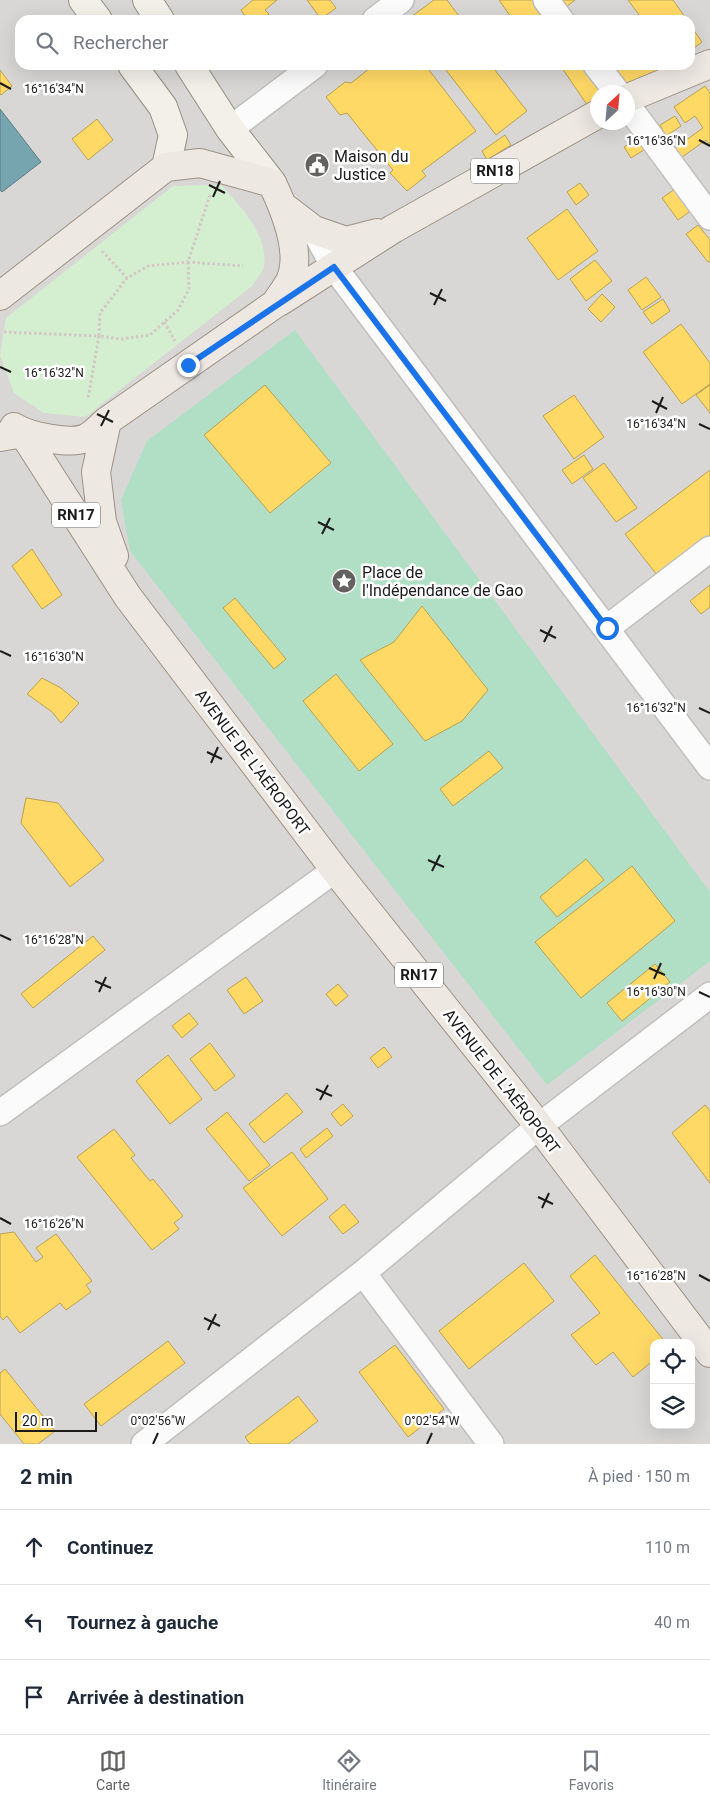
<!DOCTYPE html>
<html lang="fr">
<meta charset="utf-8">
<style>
:root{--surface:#fff;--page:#f6f6f7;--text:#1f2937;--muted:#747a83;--line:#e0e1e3;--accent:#636261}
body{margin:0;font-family:Roboto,sans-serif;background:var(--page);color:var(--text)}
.controls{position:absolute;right:15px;bottom:15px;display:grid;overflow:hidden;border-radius:10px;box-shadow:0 5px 20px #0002}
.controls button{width:45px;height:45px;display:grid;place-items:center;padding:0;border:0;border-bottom:1px solid var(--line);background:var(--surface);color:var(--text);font:25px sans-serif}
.compass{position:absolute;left:590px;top:85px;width:45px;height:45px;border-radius:50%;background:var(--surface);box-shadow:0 5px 20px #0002;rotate:26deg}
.scale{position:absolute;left:15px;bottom:12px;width:82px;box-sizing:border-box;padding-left:5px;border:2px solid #1b1b1b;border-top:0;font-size:14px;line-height:18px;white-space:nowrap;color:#1b1b1b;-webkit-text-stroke:4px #fff;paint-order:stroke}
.stop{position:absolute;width:15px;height:15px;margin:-11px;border:4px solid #1a73e8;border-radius:50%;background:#fff}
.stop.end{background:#1a73e8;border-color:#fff;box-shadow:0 1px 5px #0008}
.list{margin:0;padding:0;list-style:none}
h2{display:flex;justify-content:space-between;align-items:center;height:65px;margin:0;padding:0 20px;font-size:21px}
h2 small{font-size:16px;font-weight:400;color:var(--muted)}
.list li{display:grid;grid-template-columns:32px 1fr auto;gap:15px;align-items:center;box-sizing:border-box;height:75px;padding:0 20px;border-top:1px solid var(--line)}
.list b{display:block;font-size:19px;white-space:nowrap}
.list em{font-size:16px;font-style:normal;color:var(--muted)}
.icon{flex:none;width:28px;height:28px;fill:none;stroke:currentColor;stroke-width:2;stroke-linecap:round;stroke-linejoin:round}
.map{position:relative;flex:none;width:710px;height:1444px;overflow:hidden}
.search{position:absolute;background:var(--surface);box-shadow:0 5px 20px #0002;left:15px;right:15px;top:15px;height:55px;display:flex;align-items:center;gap:12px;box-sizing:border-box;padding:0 18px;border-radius:15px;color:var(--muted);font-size:19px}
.sheet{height:290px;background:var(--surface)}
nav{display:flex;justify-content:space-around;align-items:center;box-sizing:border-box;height:70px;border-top:1px solid var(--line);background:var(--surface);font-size:14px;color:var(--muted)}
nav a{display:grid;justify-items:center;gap:2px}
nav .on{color:var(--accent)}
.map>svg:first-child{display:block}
.residential{fill:#d8d7d5;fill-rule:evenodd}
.park{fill:#d4efd0}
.pitch{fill:#b0dfc5}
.homes{fill:#ffd966;stroke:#bba050}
.public{fill:#76a5af;stroke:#5b7c83}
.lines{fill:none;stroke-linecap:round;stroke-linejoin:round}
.street-casing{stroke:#c0bfbe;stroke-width:28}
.secondary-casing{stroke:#92917d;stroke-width:30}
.primary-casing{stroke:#9e9183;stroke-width:30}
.path{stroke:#d5c6c6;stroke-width:3;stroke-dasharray:2.5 2.5;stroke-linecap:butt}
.street{stroke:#fcfbfb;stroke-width:25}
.secondary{stroke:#f2f0e9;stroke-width:28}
.primary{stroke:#eee8e3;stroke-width:28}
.route{stroke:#1a73e8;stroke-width:6}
.ticks{fill:none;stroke:#1b1b1b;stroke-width:2}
.labels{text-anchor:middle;stroke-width:5;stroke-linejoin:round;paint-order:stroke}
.shield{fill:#fff;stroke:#5f5f5f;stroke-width:1}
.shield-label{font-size:15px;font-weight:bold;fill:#1b1b1b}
.poi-label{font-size:16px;fill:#1b1b1b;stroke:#fff;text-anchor:start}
.street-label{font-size:16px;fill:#1b1b1b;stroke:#fff}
.ticks-label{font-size:12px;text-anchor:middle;fill:#1b1b1b;stroke:#fff;stroke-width:5;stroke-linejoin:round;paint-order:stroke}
</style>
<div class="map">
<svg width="710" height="1444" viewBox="0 0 710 1444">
<rect width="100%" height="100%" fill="#e9e7e4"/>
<!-- residential -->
<path class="residential" d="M0 0H710V1444H0ZM20 20H690V65H20ZM598 92H628V122H598ZM654 1343H691V1425H654Z"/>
<!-- park -->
<path class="park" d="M221 185C240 206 268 234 264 266 263 272 256 280 252 286L85 417 44 413 14 393 0 355 6 318 173 186Z"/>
<!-- pitch -->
<path class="pitch" d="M295 330 710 892V961L547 1085 130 551 121 500 147 441Z"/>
<!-- homes -->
<path class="homes" d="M253 0H277L265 10 269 14 261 20H248L241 10Z
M307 0H330L336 8 321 19Z
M434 0H447L462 20H413L411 17Z
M499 0H575L561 11 567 20H513Z
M628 0H673L687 20H643Z
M690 25 702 42 690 51Z
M374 65H425L476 131 422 171 426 176 407 191 390 173 393 170 347 113 340 115 326 97 345 82 351 83Z
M453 65H491L527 111 496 135 446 70Z
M560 65H668L628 93 598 92V113L594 115Z
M0 70 12 86 1 95 0 94Z
M705 86 710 93V145L706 140 682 157 675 148 703 128 695 116 685 123 674 107Z
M675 116 681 126 666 136 660 125Z
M97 119 113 140 88 160 72 139Z
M653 128 660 140 631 158 624 147Z
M505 135 511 145 487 160 482 151Z
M695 175 710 197 678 220 662 198Z
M580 183 589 195 576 205 567 192Z
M567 209 598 251 558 280 527 238Z
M698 225 710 240V261L708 262 686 234Z
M595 260 612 281 586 301 570 279Z
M646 277 661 297 642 310 628 290Z
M602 294 615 307 601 322 588 309Z
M663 299 670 311 652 324 643 312Z
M681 324 710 363V384L682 404 643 352Z
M265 385 331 463 270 513 204 435Z
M710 385V413L696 395Z
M574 395 604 437 574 459 543 416Z
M584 455 593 469 572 484 562 470Z
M604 463 637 508 616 522 583 478Z
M710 470V535L657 575 625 534Z
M32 549 62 595 42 609 12 566Z
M710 585V607L701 614 690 601Z
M235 598 286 659 274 669 223 608Z
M422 606 488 690 462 721 425 741 360 660 394 642Z
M336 674 393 744 359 771 303 701Z
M42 678 61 688 79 703 61 723 52 712 27 694Z
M489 751 503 768 453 806 440 789Z
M26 798 58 803 104 860 70 887 21 823Z
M586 859 604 880 557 917 540 897Z
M632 866 675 921 581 998 535 942Z
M93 936 105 950 33 1008 21 994Z
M655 964 670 982 622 1021 607 1003Z
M246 977 263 1001 244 1014 227 990Z
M338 984 348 996 336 1006 326 994Z
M189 1013 198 1024 182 1038 172 1026Z
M210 1043 235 1076 215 1091 190 1059Z
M384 1047 392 1057 378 1068 370 1058Z
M168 1055 202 1099 170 1124 136 1081Z
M287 1093 303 1112 264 1143 249 1124Z
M343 1104 353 1116 341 1126 331 1114Z
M705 1105 710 1111V1183L672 1133Z
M227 1112 270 1165 249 1181 206 1129Z
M327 1128 333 1136 306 1158 300 1149Z
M114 1129 135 1155 131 1158 150 1181 153 1179 183 1216 174 1223 179 1229 152 1250 77 1157Z
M292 1152 328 1199 282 1236 243 1188Z
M344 1204 359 1222 343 1234 329 1217Z
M14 1232 36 1262 43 1257 36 1248 56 1234 92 1281 86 1285 91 1292 66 1310 60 1303 20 1333 7 1316 3 1320 0 1316V1234Z
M595 1255 666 1343H654V1360L633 1377 613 1352 596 1365 571 1335 600 1313 570 1276Z
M524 1263 554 1301 469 1369 439 1331Z
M168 1341 185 1363 101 1426 84 1404Z
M395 1345 444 1409 408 1437 359 1372Z
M5 1369 55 1431 38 1444H24L0 1414V1373Z
M298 1396 318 1421 288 1444H250L245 1437Z"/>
<!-- public -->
<path class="public" d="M0 109 41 162 2 192 0 190Z"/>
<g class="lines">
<defs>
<path id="street" d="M546 0 561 20
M375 20 401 0
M596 65 617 92
M628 106 710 217
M230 129 315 65
M314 230 334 267 710 767
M607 628 710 549
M0 1113 335 870
M363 1273 491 1444
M144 1444 363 1273 539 1126 710 995"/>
<path id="secondary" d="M83 0 98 20
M147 0 160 20
M132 65 163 107 173 135 166 167
M189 65 230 129 272 183"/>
<path id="primary" d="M628 98 710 64
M285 208 314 230 346 241 377 233
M0 296 166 167 200 163 272 183C284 208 303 253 290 281 286 289 280 296 275 304L107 421C101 426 93 435 86 438 70 445 28 436 14 427
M279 302 393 229 598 114
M107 421 96 472 102 522 114 556
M0 437 23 433 128 597 335 870 539 1126 710 1353"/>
</defs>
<!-- street casing -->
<use href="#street" class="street-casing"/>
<!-- secondary casing -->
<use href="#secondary" class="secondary-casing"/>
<!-- primary casing -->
<use href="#primary" class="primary-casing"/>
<!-- path -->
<path class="path" d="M210 195 188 262 243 266
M102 251 127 278
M188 262 189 289 178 310 150 335 121 339 99 336 100 313 127 278 148 266Z
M164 322 175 341
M4 332 99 336 88 399"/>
<!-- street -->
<use href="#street" class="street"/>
<!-- secondary -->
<use href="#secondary" class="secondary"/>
<!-- primary -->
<use href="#primary" class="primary"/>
</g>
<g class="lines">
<!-- route -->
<path class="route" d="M188 365 334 267 607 628"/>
</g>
<!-- ticks -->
<path class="ticks" d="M0 83 11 89M699 140 710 146M209 185 225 193M213 197 220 181M430 293 446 301M434 305 442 289M0 367 11 372M652 401 667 409M656 413 663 397M97 414 113 422M699 424 710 429M101 426 109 410M318 522 334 530M322 534 330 518M540 630 556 638M544 642 552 626M0 651 11 656M699 708 710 713M207 752 222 759M211 763 218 747M428 860 444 867M432 871 440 855M0 935 11 940M649 968 665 975M654 979 661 963M95 981 111 988M99 992 106 977M699 992 710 997M316 1089 332 1096M320 1100 328 1085M538 1197 553 1204M542 1208 549 1193M0 1218 11 1224M699 1275 710 1281M204 1318 220 1326M208 1330 216 1314M153 1444 158 1433M427 1444 432 1433"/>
<!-- icons -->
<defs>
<symbol id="civic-disc" viewBox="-11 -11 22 22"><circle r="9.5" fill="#636261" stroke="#fff"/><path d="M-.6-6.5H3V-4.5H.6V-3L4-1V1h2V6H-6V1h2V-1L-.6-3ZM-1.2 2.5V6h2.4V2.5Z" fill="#fff"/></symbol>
<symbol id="sight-disc" viewBox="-11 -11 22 22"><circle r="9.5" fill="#636261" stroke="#fff"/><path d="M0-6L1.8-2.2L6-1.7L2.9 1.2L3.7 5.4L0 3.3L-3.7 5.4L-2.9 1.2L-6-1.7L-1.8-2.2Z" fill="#fff"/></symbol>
</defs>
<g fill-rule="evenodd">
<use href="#civic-disc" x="303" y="151" width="28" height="28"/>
<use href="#sight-disc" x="330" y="567" width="28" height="28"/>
</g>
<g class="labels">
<!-- shield labels -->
<g class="shield">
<rect x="471" y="158.5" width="48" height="25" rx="4"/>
<rect x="52" y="502.5" width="48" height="25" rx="4"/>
<rect x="395" y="962.5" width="48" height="25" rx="4"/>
</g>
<g class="shield-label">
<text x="495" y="176">RN18</text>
<text x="76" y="520">RN17</text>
<text x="419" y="980">RN17</text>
</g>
<!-- poi labels -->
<g class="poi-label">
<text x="334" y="162">Maison du<tspan x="334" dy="18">Justice</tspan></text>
<text x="362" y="578">Place de<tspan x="362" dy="18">l'Indépendance de Gao</tspan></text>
</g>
<!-- street labels -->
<g class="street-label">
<text transform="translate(253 762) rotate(53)" y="6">AVENUE DE L'AÉROPORT</text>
<text transform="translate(502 1081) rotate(52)" y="6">AVENUE DE L'AÉROPORT</text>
</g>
</g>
<g class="ticks-label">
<text x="54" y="93">16°16'34"N</text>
<text x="656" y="145">16°16'36"N</text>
<text x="54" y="377">16°16'32"N</text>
<text x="656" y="428">16°16'34"N</text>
<text x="54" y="661">16°16'30"N</text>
<text x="656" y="712">16°16'32"N</text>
<text x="54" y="944">16°16'28"N</text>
<text x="656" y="996">16°16'30"N</text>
<text x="54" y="1228">16°16'26"N</text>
<text x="656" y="1280">16°16'28"N</text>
<text x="158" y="1425">0°02'56"W</text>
<text x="432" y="1425">0°02'54"W</text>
</g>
</svg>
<div class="controls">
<button><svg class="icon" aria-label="locate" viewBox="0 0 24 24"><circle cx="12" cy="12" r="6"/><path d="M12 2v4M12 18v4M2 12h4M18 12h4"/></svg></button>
<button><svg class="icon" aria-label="layers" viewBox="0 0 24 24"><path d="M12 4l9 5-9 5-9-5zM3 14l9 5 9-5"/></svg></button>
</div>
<svg class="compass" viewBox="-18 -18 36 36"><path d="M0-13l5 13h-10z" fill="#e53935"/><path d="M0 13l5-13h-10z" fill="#747a83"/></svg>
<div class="scale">20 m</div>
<div class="stop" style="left:607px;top:628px"></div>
<div class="stop end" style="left:188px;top:365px"></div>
<div class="search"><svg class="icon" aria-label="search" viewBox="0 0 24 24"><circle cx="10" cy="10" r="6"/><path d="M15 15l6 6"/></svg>Rechercher</div>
</div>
<section class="sheet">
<h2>2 min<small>À pied · 150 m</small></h2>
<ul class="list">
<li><svg class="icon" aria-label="ahead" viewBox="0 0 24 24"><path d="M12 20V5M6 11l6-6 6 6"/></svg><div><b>Continuez</b></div><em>110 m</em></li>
<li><svg class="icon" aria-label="left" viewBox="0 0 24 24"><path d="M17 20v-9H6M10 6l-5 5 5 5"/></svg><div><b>Tournez à gauche</b></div><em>40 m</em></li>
<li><svg class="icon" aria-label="arrive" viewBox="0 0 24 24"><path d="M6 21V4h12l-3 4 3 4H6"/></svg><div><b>Arrivée à destination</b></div></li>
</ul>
</section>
<nav>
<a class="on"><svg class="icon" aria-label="map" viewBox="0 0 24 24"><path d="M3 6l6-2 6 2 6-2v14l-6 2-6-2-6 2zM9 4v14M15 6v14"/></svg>Carte</a>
<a><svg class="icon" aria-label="directions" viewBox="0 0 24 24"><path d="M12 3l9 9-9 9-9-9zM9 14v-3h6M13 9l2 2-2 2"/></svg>Itinéraire</a>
<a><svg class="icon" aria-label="saved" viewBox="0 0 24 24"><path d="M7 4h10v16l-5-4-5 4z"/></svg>Favoris</a>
</nav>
